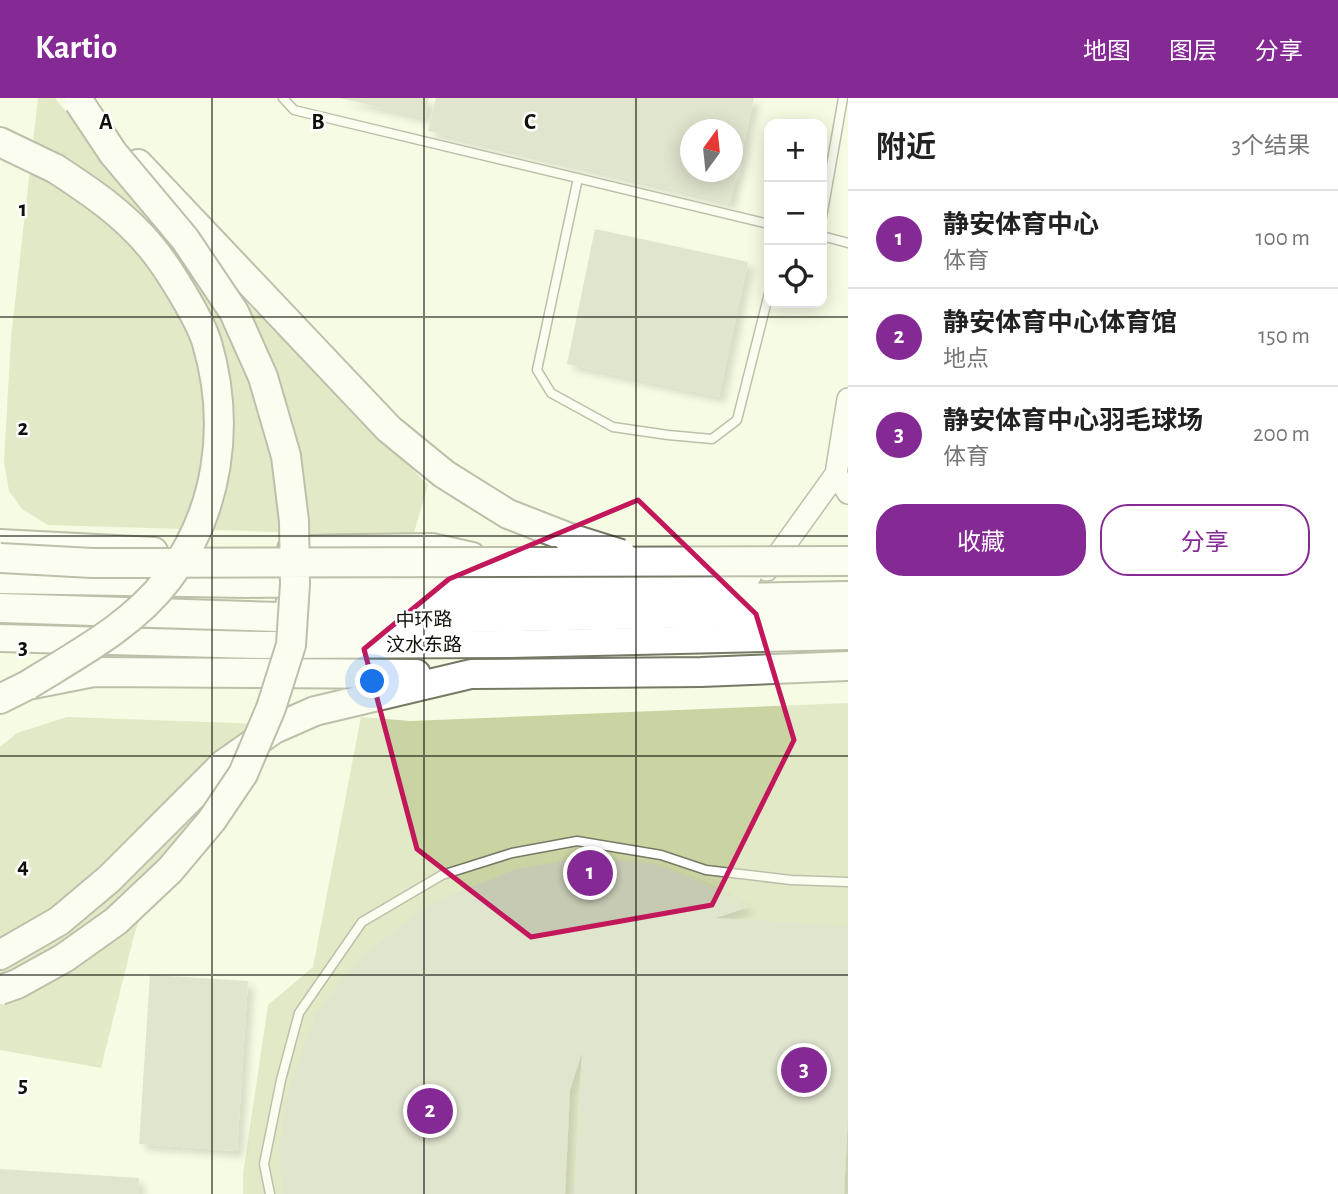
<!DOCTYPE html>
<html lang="zh">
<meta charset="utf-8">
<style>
:root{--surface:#fff;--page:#f2f2f2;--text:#222;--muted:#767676;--line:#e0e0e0;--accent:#852994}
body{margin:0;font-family:"Alegreya Sans","Noto Sans SC",sans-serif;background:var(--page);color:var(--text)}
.controls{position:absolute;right:21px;top:21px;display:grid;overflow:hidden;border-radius:14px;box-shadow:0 4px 18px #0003}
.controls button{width:63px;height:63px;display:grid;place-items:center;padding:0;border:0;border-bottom:2px solid var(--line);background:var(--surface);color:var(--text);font:35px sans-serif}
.compass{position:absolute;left:680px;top:21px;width:63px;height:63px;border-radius:50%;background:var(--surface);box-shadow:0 4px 18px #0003;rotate:15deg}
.you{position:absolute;left:373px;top:584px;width:24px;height:24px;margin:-18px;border:5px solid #fff;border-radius:50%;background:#1a73e8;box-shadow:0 0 0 10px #1a73e833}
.badge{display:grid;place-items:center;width:46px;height:46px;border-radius:50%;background:var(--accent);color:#fff;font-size:23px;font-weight:700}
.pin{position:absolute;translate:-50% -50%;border:4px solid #fff;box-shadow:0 2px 7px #0006}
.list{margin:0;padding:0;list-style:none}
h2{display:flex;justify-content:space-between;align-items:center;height:91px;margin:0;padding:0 28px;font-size:30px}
h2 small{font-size:23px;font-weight:400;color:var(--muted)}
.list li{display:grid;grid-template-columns:46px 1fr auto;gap:21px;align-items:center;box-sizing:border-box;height:98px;padding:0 28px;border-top:2px solid var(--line)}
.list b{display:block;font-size:26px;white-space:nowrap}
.list p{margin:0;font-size:23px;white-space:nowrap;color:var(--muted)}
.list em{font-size:23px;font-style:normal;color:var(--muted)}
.actions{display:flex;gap:14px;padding:21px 28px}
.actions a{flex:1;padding:16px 0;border:2px solid var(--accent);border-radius:28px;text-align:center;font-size:24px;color:var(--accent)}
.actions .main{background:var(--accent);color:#fff}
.icon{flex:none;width:38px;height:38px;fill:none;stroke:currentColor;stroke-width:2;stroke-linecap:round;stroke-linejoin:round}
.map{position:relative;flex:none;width:848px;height:1096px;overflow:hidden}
header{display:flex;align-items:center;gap:42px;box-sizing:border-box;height:98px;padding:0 35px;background:var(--accent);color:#fff}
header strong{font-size:33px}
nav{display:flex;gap:38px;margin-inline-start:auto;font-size:24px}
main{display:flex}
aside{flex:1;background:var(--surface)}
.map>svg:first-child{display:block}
.green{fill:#cad3a2}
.building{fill:#c6cab3;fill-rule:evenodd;filter:url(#shadow)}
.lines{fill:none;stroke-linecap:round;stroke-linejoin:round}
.service-casing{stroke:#767965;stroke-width:11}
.tertiary-casing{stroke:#767965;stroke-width:24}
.primary-casing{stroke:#767965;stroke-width:30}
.trunk-casing{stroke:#767965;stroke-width:32}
.service{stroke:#fff;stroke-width:8}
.tertiary{stroke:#fff;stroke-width:21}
.primary{stroke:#fff;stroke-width:26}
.trunk{stroke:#fff;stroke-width:28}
.trunk-bridge-casing{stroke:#767965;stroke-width:32;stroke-linecap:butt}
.trunk-bridge{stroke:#fff;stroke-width:28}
.marked{fill:none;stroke:#c2185b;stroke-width:5;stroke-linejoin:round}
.grid{fill:none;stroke:#10120a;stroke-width:2;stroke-opacity:0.55}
.labels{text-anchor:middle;stroke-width:5;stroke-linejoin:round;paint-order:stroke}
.street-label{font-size:19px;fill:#10120a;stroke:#fff}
.grid-label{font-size:23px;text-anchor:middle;font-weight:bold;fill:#10120a;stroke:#fff;stroke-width:5;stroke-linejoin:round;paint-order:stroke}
</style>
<header>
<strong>Kartio</strong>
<nav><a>地图</a><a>图层</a><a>分享</a></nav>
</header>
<main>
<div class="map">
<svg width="848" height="1096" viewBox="0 0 848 1096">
<defs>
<filter id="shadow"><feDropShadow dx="6" dy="6" stdDeviation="3.5" flood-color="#0004"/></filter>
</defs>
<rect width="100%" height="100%" fill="#f6fbe3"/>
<!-- green -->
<path class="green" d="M38 0H55L104 62 428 387 413 438 48 427 22 411 9 393 4 363 11 240Z
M848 605V1096H243V1076L268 907 313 869 361 619 410 623Z
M67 619 262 626 151 785 134 838 101 970 0 952V649L17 635Z"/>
<!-- building -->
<path class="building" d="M340 0H429L425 20Z
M436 0H754L730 105 428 33ZM690 32H732V74H690Z
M595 131 748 164 719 299 567 266Z
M586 759 654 766 697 782 749 809 715 820 848 828V1018L844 1096H574L582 954 570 992 565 1096H284L279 1049 289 990 316 916 355 864 431 805 516 771Z
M150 877 248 883 237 1053 139 1046Z
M0 1071 139 1080 138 1096H0Z"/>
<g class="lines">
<defs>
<path id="service" d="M283 0 294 12 769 126
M578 80 537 272 551 295 613 329 668 337 712 341 737 322 769 195
M822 119 843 0
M822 138 848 145
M270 1096 264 1066 281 982 299 915 362 824 442 777 512 755 577 743 661 757 706 772 791 782 848 784"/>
<path id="tertiary" d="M836 376 848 395
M767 472 836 376 848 301"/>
<path id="primary" d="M0 445 154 453
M291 451 432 449 472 458
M0 482 248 486 748 477
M289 507 848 497
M0 540 259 547 510 546 848 538"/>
<path id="trunk" d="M0 44 56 71
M138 66 389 331 444 376 508 416 567 439
M0 510 371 522 848 512
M0 601 28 587 94 574 416 576
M0 857 59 823 109 781 224 666 274 631 315 613 471 576 701 574 848 568"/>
</defs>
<!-- service casing -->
<use href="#service" class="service-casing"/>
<!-- tertiary casing -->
<use href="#tertiary" class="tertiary-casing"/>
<!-- primary casing -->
<use href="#primary" class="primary-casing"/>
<!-- trunk casing -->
<use href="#trunk" class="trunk-casing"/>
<!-- service -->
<use href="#service" class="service"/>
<!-- tertiary -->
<use href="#tertiary" class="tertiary"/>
<!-- primary -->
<use href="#primary" class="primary"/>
<!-- trunk -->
<use href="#trunk" class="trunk"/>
<defs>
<path id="trunk-bridge" d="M567 439 621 456
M0 460 92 465 848 463
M28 587C76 557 132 528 167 482 219 414 231 327 207 245 200 221 167 168 151 149 124 116 91 94 56 71
M0 892 17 886 64 860 116 823 170 772 212 722 243 676 271 610 291 547 295 486 294 423 286 358 263 279 234 214 185 141 113 55 79 4"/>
</defs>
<!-- trunk-bridge casing -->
<use href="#trunk-bridge" class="trunk-bridge-casing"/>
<!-- trunk-bridge -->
<use href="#trunk-bridge" class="trunk-bridge"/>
</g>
<!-- marked area -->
<path d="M0 0H848V1096H0ZM638 402 756 516 794 642 712 807 531 839 417 751 364 551 449 481Z" fill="#f6fbe3" fill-opacity=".55" fill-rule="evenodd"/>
<path class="marked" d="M638 402 756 516 794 642 712 807 531 839 417 751 364 551 449 481Z"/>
<!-- grid -->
<path class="grid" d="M212 0V1096M424 0V1096M636 0V1096M0 219H848M0 438H848M0 658H848M0 877H848"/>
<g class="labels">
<!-- street labels -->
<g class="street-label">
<text transform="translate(424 521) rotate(-1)" y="7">中环路</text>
<text x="424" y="553">汶水东路</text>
</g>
</g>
<g class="grid-label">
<text x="106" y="31">A</text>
<text x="318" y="31">B</text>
<text x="530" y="31">C</text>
<text x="23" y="118">1</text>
<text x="23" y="337">2</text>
<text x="23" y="556">3</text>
<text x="23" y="775">4</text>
<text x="23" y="994">5</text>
</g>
</svg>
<div class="controls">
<button>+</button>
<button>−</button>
<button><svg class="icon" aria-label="locate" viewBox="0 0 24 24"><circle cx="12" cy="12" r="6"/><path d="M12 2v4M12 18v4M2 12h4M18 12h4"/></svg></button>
</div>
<svg class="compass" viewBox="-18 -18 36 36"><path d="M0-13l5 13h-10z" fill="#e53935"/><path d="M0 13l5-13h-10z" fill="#767676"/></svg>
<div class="you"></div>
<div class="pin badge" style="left:590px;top:775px">1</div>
<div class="pin badge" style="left:430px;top:1013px">2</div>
<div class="pin badge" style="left:804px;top:972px">3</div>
</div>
<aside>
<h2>附近<small>3个结果</small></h2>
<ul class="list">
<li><span class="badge">1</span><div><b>静安体育中心</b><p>体育</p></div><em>100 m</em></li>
<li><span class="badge">2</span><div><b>静安体育中心体育馆</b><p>地点</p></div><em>150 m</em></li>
<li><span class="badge">3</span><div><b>静安体育中心羽毛球场</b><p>体育</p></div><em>200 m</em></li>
</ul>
<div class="actions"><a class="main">收藏</a><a>分享</a></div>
</aside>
</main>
